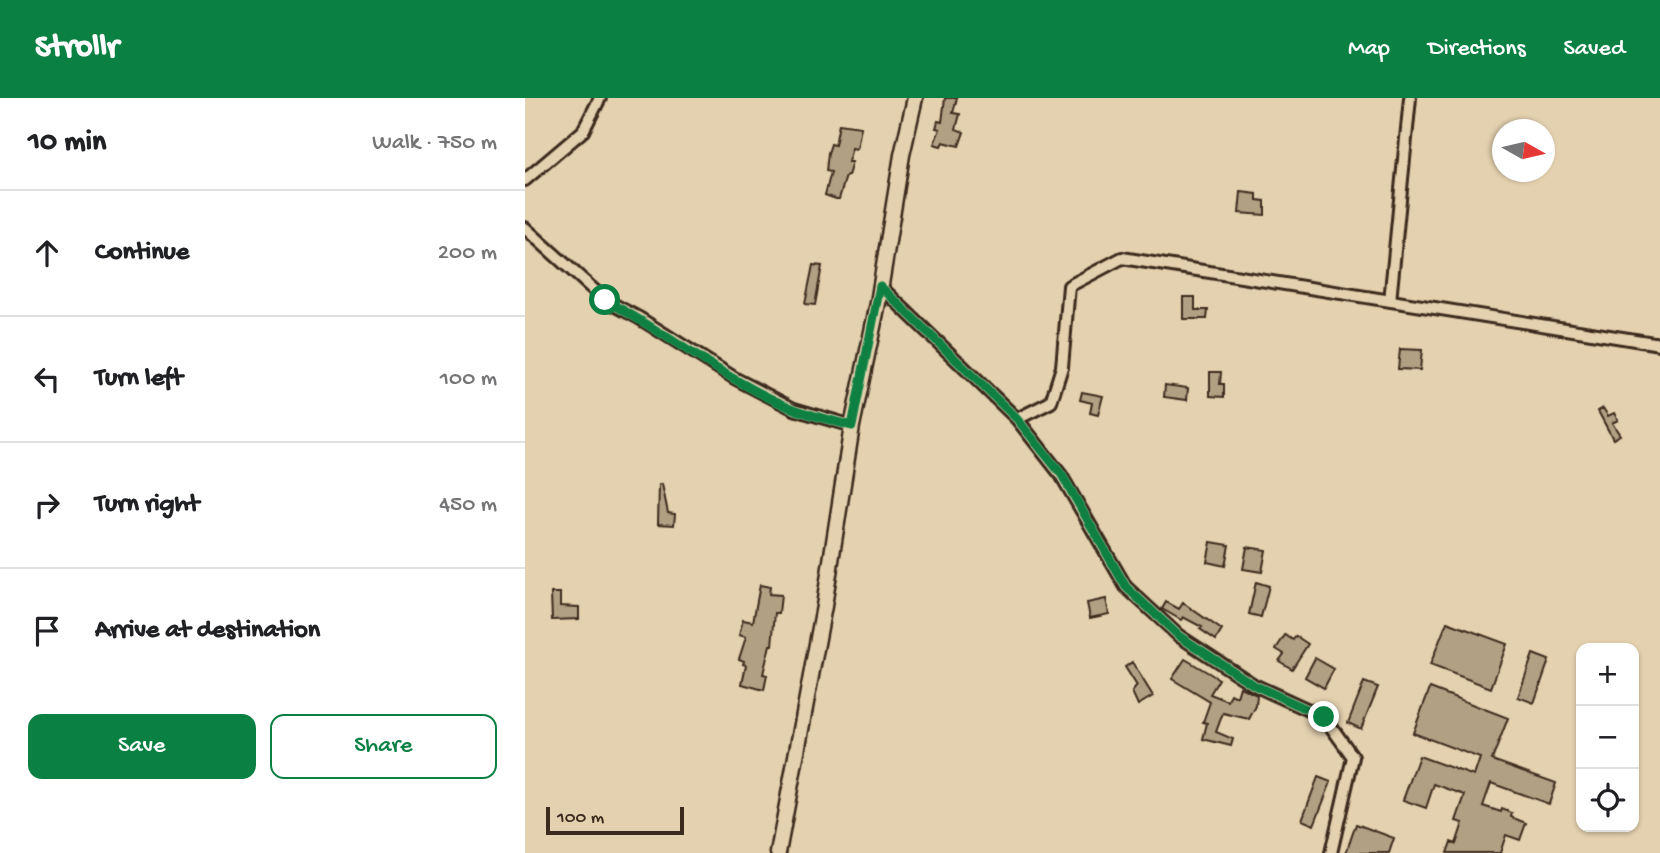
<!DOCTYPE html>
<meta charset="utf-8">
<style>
:root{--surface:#fff;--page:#f6f6f6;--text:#202124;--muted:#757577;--line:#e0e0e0;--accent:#0b8043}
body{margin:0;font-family:"Gochi Hand",sans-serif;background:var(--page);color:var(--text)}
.controls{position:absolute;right:21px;bottom:21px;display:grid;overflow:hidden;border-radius:14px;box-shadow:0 2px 5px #0004}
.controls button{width:63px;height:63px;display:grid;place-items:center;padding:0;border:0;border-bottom:2px solid var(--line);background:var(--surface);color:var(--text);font:35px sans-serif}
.compass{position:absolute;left:967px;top:21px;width:63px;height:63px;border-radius:50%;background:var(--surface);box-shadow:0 2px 5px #0004;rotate:98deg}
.scale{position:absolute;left:21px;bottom:18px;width:138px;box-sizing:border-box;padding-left:7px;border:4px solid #3b2a1e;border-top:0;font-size:19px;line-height:24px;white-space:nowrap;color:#3b2a1e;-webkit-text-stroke:5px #e4d1af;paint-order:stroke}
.stop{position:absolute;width:21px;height:21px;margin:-16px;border:5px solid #0b8043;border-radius:50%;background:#fff}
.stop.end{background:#0b8043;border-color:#fff;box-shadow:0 2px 7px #0008}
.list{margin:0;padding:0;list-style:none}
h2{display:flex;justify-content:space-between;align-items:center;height:91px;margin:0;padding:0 28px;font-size:30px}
h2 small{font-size:23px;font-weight:400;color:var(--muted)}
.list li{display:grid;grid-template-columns:46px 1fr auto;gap:21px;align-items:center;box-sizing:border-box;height:126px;padding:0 28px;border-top:2px solid var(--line)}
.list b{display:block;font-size:26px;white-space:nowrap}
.list em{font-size:23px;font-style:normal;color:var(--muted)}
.actions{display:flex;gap:14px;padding:21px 28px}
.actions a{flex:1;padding:16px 0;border:2px solid var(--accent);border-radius:14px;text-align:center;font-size:24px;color:var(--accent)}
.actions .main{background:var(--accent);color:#fff}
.icon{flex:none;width:38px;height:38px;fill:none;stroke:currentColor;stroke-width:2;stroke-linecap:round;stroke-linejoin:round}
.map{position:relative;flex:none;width:1135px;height:755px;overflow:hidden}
header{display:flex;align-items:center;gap:42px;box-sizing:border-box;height:98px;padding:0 35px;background:var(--accent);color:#fff}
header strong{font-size:33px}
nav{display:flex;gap:38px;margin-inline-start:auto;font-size:24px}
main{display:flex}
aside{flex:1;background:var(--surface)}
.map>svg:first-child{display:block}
.building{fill:#b2a084;stroke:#3b2a1e;stroke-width:2}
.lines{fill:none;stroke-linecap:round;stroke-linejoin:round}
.street-casing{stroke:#3b2a1e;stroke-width:16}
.secondary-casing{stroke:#3b2a1e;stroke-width:19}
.street{stroke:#e4d1af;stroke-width:10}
.secondary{stroke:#e4d1af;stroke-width:14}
.route{stroke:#0b8043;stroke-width:9}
</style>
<header>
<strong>Strollr</strong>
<nav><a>Map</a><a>Directions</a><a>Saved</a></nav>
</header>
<main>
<aside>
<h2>10 min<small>Walk · 750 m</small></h2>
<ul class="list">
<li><svg class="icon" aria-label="ahead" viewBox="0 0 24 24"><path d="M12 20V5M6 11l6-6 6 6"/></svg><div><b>Continue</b></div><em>200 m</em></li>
<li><svg class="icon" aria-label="left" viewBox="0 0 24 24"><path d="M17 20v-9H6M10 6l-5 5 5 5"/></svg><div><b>Turn left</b></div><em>100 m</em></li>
<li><svg class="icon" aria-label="right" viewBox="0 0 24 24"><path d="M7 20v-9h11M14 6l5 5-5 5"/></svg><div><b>Turn right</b></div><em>450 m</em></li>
<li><svg class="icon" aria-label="arrive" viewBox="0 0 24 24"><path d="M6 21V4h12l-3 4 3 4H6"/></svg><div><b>Arrive at destination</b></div></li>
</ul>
<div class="actions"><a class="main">Save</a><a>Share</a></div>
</aside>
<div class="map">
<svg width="1135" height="755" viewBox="0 0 1135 755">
<rect width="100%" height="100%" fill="#e4d1af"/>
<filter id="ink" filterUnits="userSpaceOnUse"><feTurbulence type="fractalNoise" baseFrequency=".0143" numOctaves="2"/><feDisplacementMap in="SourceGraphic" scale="14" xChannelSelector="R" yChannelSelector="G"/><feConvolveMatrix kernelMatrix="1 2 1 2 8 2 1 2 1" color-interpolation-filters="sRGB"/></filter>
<g filter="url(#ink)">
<!-- building -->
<path class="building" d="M420 0H432L428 15 435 16 431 31 439 34 434 48 418 44 416 48 409 46 415 31 411 30 413 23 417 24Z
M314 26 336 29 332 51 327 50 323 64H327L323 78H321L314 101H311L300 97 306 74 301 73 303 55 306 46 310 47Z
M716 94 732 96V102L740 103V117L714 115Z
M288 167 297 168 290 207 280 206Z
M658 199H670V212H683L682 221H658Z
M875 251 897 252 895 272 873 271Z
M685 274H696L695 286H699V299L685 298Z
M640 287 663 290 662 302 639 299Z
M557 294 578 298 573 317 565 315 567 305 555 302Z
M1078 310 1083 318 1089 315 1093 322 1087 325 1095 337 1088 341 1073 313Z
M134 386H137L143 415 150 416 149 427 133 426Z
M686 444 704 447 700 468 682 464Z
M722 449 741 452 737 474 718 471Z
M731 484 744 488 736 519 724 516Z
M235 487 245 489 244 496 256 497 254 515H250L247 547H245L238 576 242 577 239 592 217 586 221 567 218 566 219 563 214 561 221 539 214 537 218 522 228 524Z
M26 495H35V508L54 509V521L27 522Z
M581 501 584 516 565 520 562 505Z
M641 504 654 511 658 505 697 532 691 542 675 531 677 529 658 519 656 522 637 511Z
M922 524 982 546 966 590 905 567Z
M760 537 768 542 771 538 783 546 767 571 754 563 759 556 751 551Z
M1008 556 1024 562 1009 605 993 599Z
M790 560 809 571 799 590 780 579Z
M660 561 694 581 685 596 703 603 706 596 712 599 715 589 732 597 731 608 724 621 698 615 691 634 708 641 706 648 678 641 682 625 678 624 685 604 647 581Z
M607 564 628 598 613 607 607 594 612 588 600 569Z
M839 584 853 589 836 631 823 625Z
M905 590 983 620 967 662 1031 685 1024 706 966 685 958 708 976 714 977 711 987 715 986 719 1001 725 995 742 981 737 975 755H922L926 744 931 746 938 725 931 723 940 697 909 686 901 710 878 702 894 658 949 678 955 660 888 635Z
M793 679 806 684 789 727 777 722Z
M831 726 869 740 864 755H821Z"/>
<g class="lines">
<defs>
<path id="street" d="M0 82 58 33 75 0
M0 130 80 202 114 220 211 281 269 311 327 328
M355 188 492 321 526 304 537 269 544 188 597 160 1135 246
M865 203 885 0
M492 321 536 377 601 489 654 538 729 587 799 619 828 659 806 755"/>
<path id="secondary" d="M253 755 299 508 327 328 353 205 377 57 390 0"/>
</defs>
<!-- street casing -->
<use href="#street" class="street-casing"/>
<!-- secondary casing -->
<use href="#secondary" class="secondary-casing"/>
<!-- street -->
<use href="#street" class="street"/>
<!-- secondary -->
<use href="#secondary" class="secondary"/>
</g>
</g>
<g class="lines" filter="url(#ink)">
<!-- route -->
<path class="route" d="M80 202C144 236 202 284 269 311 288 318 308 323 327 328L355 188 492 321 537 377 601 489 654 538 729 587 799 619"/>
</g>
</svg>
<div class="controls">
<button>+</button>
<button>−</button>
<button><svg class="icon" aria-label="locate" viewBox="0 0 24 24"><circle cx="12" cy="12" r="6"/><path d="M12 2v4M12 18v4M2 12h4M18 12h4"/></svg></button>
</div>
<svg class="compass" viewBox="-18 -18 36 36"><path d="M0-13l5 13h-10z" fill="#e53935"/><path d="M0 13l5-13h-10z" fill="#757577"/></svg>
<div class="scale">100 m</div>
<div class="stop" style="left:80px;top:202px"></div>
<div class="stop end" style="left:799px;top:619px"></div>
</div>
</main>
